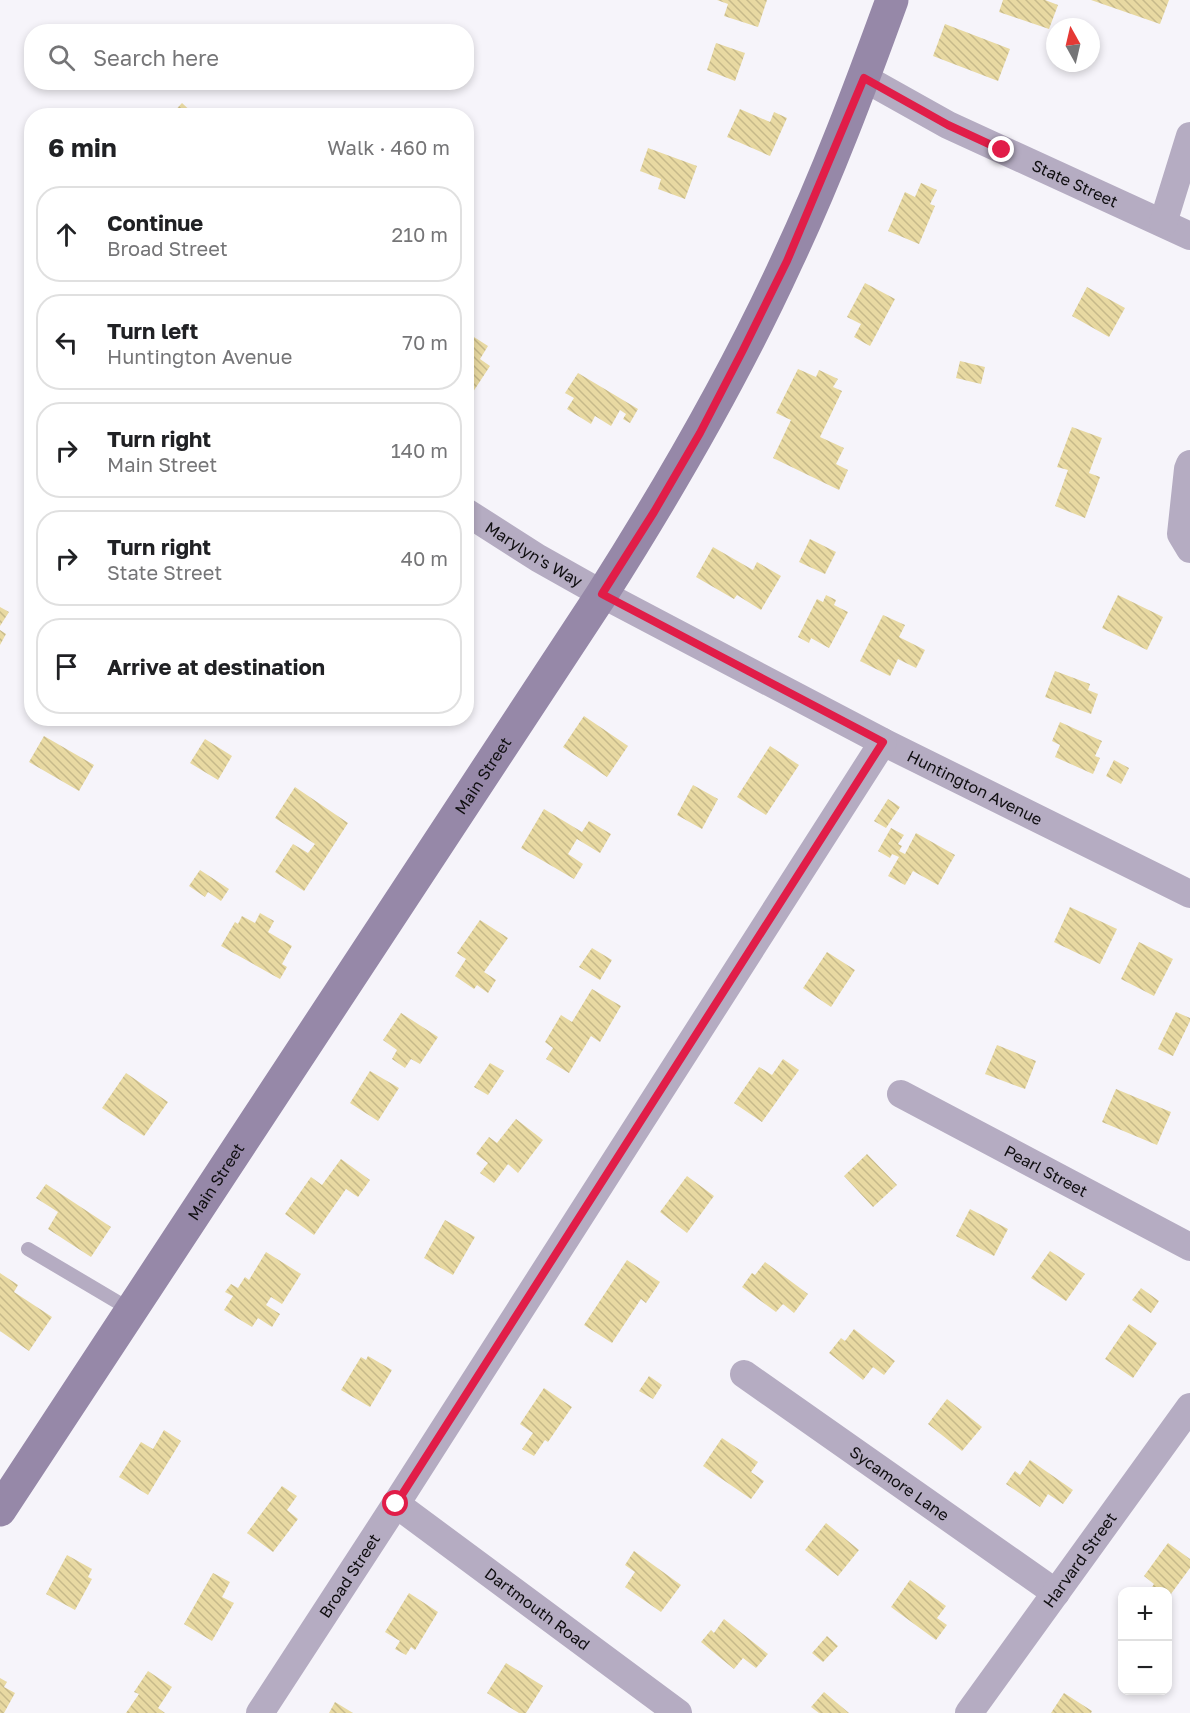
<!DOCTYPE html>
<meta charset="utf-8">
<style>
:root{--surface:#fff;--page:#f2f2f2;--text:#202124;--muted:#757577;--line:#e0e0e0}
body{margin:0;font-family:"Golos Text",sans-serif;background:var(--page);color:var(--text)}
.controls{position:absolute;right:18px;bottom:18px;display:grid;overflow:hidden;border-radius:12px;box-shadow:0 3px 9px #0003}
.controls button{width:54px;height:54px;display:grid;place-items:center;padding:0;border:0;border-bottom:2px solid var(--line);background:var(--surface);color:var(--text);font:30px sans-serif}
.compass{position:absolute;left:1046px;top:18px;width:54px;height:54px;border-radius:50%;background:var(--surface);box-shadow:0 3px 9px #0003;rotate:352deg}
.stop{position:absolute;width:18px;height:18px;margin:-14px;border:4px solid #e11d48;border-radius:50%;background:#fff}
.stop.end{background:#e11d48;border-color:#fff;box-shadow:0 2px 6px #0008}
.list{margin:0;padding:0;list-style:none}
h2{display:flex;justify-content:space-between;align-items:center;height:78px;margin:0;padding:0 24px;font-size:26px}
h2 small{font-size:20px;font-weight:400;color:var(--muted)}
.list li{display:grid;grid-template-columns:39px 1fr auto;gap:18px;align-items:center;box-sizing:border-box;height:96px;margin:0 12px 12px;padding:0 12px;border:2px solid var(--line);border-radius:24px}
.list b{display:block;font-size:22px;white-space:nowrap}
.list p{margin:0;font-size:20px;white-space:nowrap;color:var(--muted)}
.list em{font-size:20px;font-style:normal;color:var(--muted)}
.icon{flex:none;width:33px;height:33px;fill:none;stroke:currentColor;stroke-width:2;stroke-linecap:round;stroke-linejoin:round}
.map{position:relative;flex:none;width:1190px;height:1713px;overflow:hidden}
.search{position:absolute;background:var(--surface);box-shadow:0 3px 9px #0003;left:24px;top:24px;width:450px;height:66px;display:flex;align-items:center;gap:15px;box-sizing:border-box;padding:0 21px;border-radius:24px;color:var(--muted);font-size:22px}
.panel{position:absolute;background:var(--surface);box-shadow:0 3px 9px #0003;left:24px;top:108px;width:450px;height:618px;border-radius:24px}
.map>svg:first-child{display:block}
.building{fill:url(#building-back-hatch)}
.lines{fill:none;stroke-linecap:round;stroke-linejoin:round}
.lane{stroke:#b5acc2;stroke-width:14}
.street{stroke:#b5acc2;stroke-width:28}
.secondary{stroke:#9688a8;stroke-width:33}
.route{stroke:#e11d48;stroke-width:8}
.labels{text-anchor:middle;stroke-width:4.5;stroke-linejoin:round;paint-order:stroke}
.street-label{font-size:16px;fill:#0f0e10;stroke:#f6f4fa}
</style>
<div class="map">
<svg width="1190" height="1713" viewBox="0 0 1190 1713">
<defs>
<pattern id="building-back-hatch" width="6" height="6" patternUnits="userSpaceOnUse" patternTransform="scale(1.5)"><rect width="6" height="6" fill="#e8d9a2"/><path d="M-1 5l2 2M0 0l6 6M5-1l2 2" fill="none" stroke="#c6b98a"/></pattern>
</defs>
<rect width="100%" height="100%" fill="#f6f4fa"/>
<!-- building -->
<path class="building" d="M717 0H767L758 27 724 16 728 4Z
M1003 0H1045L1058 5 1049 29 999 12Z
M1091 0H1169L1160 24Z
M945 24 1010 49 998 81 933 56Z
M716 43 745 53 735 81 707 70Z
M182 103 196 116H170Z
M740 109 770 122 774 112 787 118 770 156 727 137Z
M648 148 697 166 685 199 658 189 661 179 640 171Z
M921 183 937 190 930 204 935 206 919 244 888 231 905 192 915 197Z
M865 283 895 299 870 346 854 337 861 324 847 317Z
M1087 287 1125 308 1109 337 1072 316Z
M474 337 488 346 480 359 490 366 471 395 466 391V347Z
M960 361 985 367 981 384 956 378Z
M798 369 816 377 819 370 838 379 833 387 842 391 820 437 844 448 836 464 848 470 839 490 773 458 791 420 776 413Z
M578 373 638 409 630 423 623 419 626 414 620 410 611 426 595 416 591 424 567 409 574 398 565 393Z
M1072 427 1102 438 1089 473 1100 477 1085 518 1055 506 1068 470 1057 467Z
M810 539 836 552 825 574 799 562Z
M713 547 753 570 757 562 781 576 761 610 737 595 734 599 696 577Z
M826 595 836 600 834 605 848 612 829 648 811 638 809 643 798 637 817 599 823 602Z
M1118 595 1163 617 1147 650 1102 628Z
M0 607 9 612 0 626Z
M883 615 905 625 899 637 925 650 916 668 898 659 890 676 860 661Z
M0 630 6 634 0 645Z
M1055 671 1090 684 1088 690 1098 694 1091 714 1045 697Z
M584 716 628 746 607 777 563 747Z
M1060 722 1102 741 1095 756 1100 758 1093 774 1055 757 1060 745 1052 741Z
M44 736 94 765 79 791 29 762Z
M205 739 232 756 218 780 190 763Z
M770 746 799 765 766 815 737 797Z
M1114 760 1129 768 1121 784 1106 776Z
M693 785 718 799 702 829 677 815Z
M295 787 348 823 304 891 275 872 293 844 308 853 315 844 275 818Z
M888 799 900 807 886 828 874 821Z
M544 809 582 832 589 821 611 834 600 853 577 839 568 854 583 864 574 879 521 848Z
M891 828 904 835 898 844 902 846 899 851 905 854 916 833 955 855 938 885 913 871 905 885 888 876 899 857 892 854 890 858 878 851Z
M200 870 229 889 221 901 208 892 205 897 189 886Z
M1070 907 1117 929 1100 964 1054 942Z
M260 913 274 921 268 932 292 946 282 964 287 967 280 979 221 946 235 922 238 924 242 916 255 923Z
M480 920 508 938 484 972 496 980 488 993 477 985 474 989 455 976 466 959 457 953Z
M1139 942 1173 959 1154 996 1121 979Z
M592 948 612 960 600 980 579 967Z
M827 952 855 970 831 1007 803 988Z
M592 989 621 1006 600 1042 591 1036 569 1073 546 1059 553 1048 545 1042 561 1015 572 1022Z
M1176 1012 1190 1018V1021L1173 1056 1158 1049Z
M401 1013 438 1037 420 1064 411 1059 405 1068 392 1059 397 1050 383 1040Z
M997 1045 1036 1061 1025 1089 985 1074Z
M783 1059 799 1070 762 1122 734 1103 759 1067 772 1075Z
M490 1063 504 1071 488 1095 474 1087Z
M370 1071 399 1088 378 1121 350 1103Z
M126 1073 168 1102 144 1136 102 1108Z
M1116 1089 1171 1112 1157 1145 1102 1122Z
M516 1119 543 1140 518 1173 508 1164 494 1183 480 1173 488 1163 476 1154 489 1137 497 1143Z
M867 1154 897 1185 873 1207 844 1176Z
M341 1159 370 1180 358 1197 346 1189 314 1235 285 1214 311 1177 322 1185Z
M687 1176 714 1196 687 1233 660 1212Z
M46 1184 111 1227 91 1257 48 1229 58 1212 36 1198Z
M970 1209 1008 1229 994 1256 956 1236Z
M445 1220 475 1237 453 1275 424 1258Z
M1050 1251 1085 1274 1066 1301 1031 1278Z
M266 1252 301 1274 282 1304 271 1297 266 1305 280 1314 272 1327 258 1318 252 1327 224 1310 233 1296 225 1292 231 1284 238 1288 245 1277 249 1280Z
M627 1260 660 1282 646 1303 641 1299 612 1343 584 1325Z
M765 1262 808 1294 794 1313 783 1304 776 1312 742 1287 752 1273 755 1275Z
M0 1273 18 1285 14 1292 52 1317 29 1351 0 1331Z
M1141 1288 1159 1301 1151 1313 1132 1300Z
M1129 1324 1157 1343 1133 1378 1105 1359Z
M854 1329 895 1361 884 1375 873 1367 863 1380 829 1353 841 1338 845 1341Z
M368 1356 392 1370 370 1407 341 1390 361 1357 366 1360Z
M649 1376 662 1385 653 1399 639 1391Z
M544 1388 572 1407 548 1442 545 1440 534 1456 522 1449 533 1433 520 1424Z
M947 1399 982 1427 962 1451 928 1424Z
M164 1430 181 1441 148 1495 119 1477 141 1442 153 1449Z
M722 1438 758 1462 751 1472 764 1481 751 1499 703 1466Z
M1030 1460 1073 1490 1063 1504 1048 1494 1040 1507 1006 1484 1015 1471 1020 1475Z
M282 1486 297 1496 287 1510 298 1519 273 1552 247 1533Z
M826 1523 859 1550 838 1576 805 1550Z
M1168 1543 1190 1559V1568L1168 1598V1592H1149L1154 1584 1144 1576Z
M634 1551 681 1585 661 1612 625 1587 635 1572 625 1565Z
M67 1555 92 1569 88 1577 92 1579 75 1610 46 1594Z
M213 1573 230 1582 222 1597 234 1603 212 1641 184 1624Z
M910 1580 946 1606 937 1618 947 1625 936 1640 891 1607Z
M409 1593 438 1612 415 1650 411 1647 406 1655 395 1649 400 1641 385 1632Z
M724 1619 768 1654 756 1668 743 1658 734 1669 701 1642 711 1630 714 1633Z
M827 1636 838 1646 823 1662 812 1653Z
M506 1663 543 1686 526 1713H519L487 1693Z
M148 1671 172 1687 158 1708 165 1713H126L139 1694 134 1692Z
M0 1678 7 1682 4 1687 15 1693 4 1713H0Z
M824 1692 849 1713H819L811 1707Z
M1064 1693 1092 1711 1091 1713H1051Z
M335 1702 353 1713H329Z"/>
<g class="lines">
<!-- lane -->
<path class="lane" d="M28 1249 131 1310"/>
<!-- street -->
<g class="street">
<path id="s1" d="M864 78 948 125 1190 236"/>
<path d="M1163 223 1190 136"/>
<path d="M1190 464 1188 469 1181 534 1190 549"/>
<path id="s2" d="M466 512 538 558 602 594 883 742 1190 894"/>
<path id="s3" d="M901 1094 1190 1247"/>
<path id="s4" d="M744 1374 1056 1593"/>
<path id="s5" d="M396 1504 678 1713"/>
<path id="s6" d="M260 1713 396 1504 883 742"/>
<path id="s7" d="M969 1713 1190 1407"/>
</g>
<!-- secondary -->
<path class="secondary" id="s8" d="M0 1510 602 594C670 487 734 377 787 261 827 176 860 88 892 0"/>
</g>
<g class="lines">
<!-- route -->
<path class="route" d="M396 1504 883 742 602 594 654 512 700 433 743 350 787 261 864 78 948 125 1002 150"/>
</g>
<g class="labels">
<!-- street labels -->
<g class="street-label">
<text dy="6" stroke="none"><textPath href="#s1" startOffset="236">State Street</textPath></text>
<text dy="6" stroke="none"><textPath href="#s2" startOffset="80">Marylyn's Way</textPath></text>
<text dy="6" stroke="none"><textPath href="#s8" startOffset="879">Main Street</textPath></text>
<text dy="6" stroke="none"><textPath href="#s2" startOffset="579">Huntington Avenue</textPath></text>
<text dy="6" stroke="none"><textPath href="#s3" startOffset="164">Pearl Street</textPath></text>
<text dy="6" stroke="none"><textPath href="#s8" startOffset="393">Main Street</textPath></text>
<text dy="6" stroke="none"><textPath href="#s4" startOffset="190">Sycamore Lane</textPath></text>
<text dy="6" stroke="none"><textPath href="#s7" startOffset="189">Harvard Street</textPath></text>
<text dy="6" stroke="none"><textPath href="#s6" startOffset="164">Broad Street</textPath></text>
<text dy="6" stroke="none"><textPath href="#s5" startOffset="176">Dartmouth Road</textPath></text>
</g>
</g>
</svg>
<div class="controls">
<button>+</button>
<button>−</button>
</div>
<svg class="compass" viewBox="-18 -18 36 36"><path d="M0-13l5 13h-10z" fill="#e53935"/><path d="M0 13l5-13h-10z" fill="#757577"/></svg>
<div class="stop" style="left:396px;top:1504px"></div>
<div class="stop end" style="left:1002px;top:150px"></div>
<div class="search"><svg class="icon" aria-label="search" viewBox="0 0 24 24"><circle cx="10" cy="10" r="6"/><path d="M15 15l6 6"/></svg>Search here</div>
<section class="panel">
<h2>6 min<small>Walk · 460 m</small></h2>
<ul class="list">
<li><svg class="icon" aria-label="ahead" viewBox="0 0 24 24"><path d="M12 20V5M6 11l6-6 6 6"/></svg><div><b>Continue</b><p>Broad Street</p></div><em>210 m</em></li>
<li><svg class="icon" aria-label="left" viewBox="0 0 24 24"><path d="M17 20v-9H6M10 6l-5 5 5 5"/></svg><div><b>Turn left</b><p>Huntington Avenue</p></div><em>70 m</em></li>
<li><svg class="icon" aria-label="right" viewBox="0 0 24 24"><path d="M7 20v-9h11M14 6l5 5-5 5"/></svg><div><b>Turn right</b><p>Main Street</p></div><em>140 m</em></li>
<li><svg class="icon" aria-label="right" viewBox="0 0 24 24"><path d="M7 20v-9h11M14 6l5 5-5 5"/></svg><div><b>Turn right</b><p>State Street</p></div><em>40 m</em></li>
<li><svg class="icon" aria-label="arrive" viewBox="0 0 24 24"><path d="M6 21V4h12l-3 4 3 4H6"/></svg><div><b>Arrive at destination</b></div></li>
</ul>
</section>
</div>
